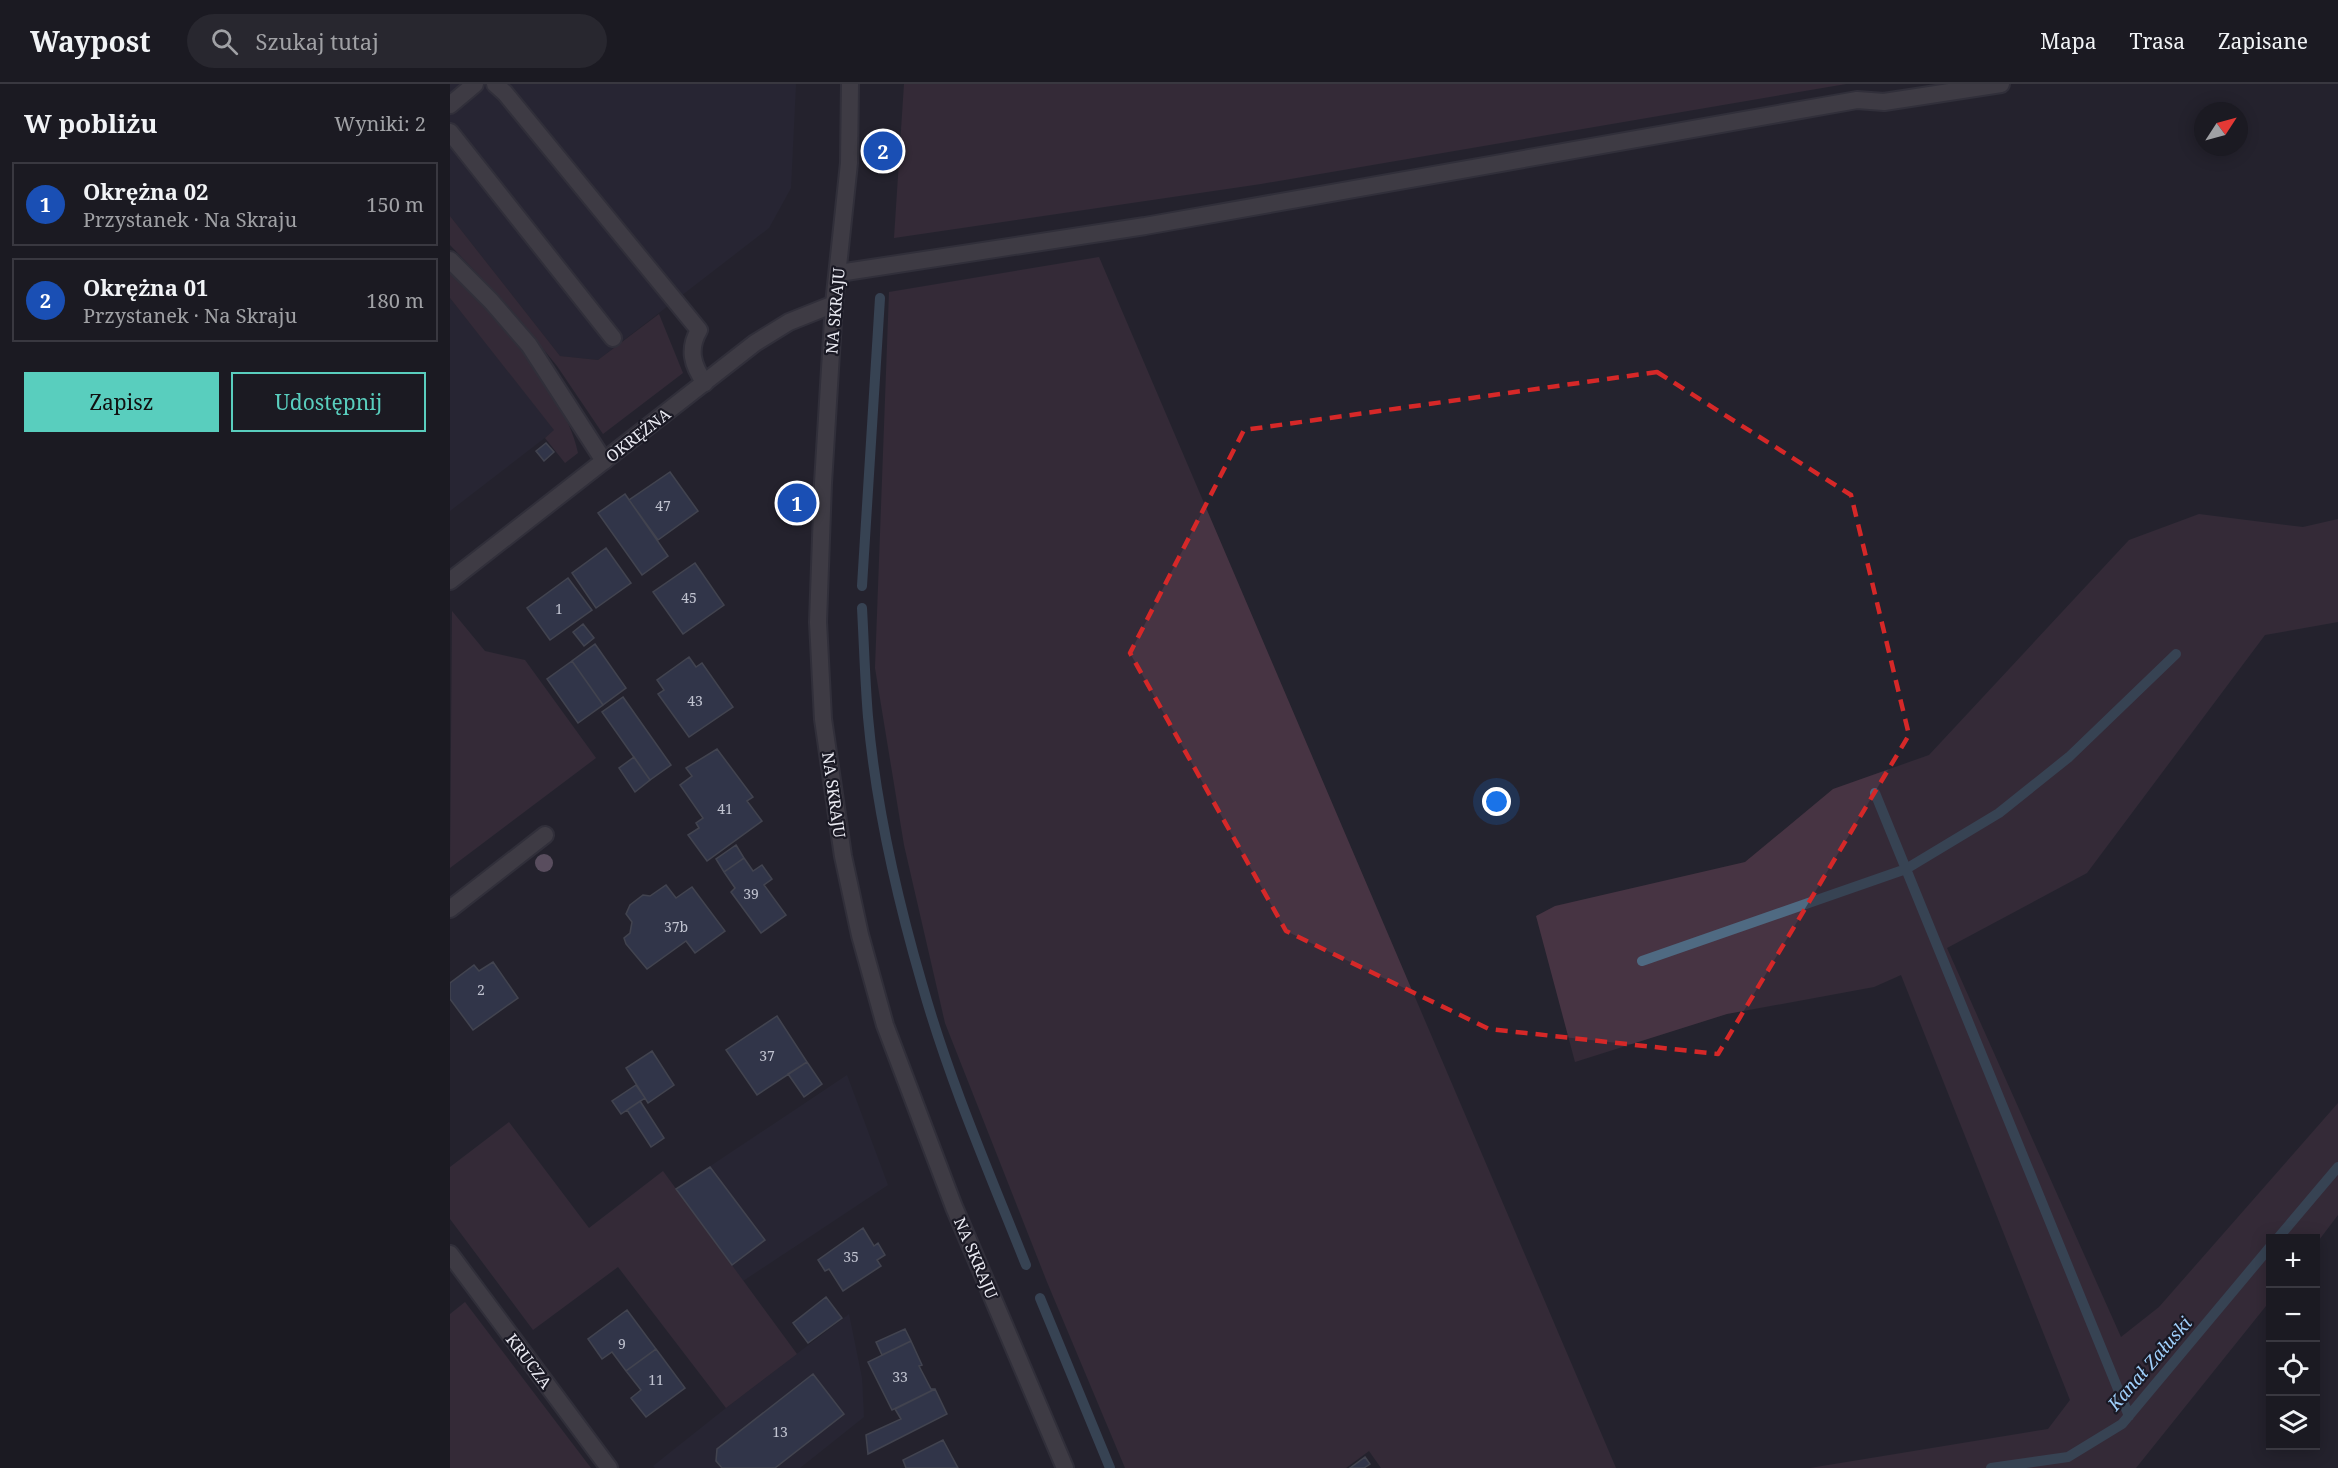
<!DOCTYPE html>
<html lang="pl">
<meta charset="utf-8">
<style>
:root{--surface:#1b1a22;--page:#28272f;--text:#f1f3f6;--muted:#a0a1a5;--line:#393840;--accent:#59cebe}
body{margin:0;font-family:"Noto Serif",serif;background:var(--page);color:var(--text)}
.controls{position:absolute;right:18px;bottom:18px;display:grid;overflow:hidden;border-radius:0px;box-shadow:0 3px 15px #0003}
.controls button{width:54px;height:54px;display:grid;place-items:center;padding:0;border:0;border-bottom:2px solid var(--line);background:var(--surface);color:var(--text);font:30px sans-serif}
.compass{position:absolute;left:1744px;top:18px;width:54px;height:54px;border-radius:50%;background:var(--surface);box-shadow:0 3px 15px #0003;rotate:54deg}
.you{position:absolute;left:1047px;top:718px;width:21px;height:21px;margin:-15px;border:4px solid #fff;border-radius:50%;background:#1a73e8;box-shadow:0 0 0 9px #1a73e833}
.badge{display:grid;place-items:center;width:39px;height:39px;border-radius:50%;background:var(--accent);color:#fff;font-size:20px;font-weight:700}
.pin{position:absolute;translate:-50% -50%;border:3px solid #fff;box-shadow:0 2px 6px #0006}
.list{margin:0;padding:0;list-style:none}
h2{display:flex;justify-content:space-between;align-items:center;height:78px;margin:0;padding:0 24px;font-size:26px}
h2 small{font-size:20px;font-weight:400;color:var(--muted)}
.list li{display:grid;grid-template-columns:39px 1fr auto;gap:18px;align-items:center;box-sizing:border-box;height:84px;margin:0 12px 12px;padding:0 12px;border:2px solid var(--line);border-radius:0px}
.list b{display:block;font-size:22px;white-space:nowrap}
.list p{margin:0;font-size:20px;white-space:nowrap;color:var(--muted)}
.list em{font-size:20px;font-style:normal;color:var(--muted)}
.actions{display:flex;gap:12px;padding:18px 24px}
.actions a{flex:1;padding:14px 0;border:2px solid var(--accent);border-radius:0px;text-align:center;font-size:21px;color:var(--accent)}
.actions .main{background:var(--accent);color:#111}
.icon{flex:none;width:33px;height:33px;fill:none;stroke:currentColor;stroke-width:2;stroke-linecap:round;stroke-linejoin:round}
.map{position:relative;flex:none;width:1888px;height:1384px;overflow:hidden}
header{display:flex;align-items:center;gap:36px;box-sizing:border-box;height:84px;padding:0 30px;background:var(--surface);border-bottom:2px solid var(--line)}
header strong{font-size:28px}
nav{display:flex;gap:33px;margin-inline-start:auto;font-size:21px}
.search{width:420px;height:54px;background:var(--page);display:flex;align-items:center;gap:15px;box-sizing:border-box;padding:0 21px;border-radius:33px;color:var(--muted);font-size:22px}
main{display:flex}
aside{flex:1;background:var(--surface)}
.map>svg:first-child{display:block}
.built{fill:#2b293a}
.green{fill:#473443}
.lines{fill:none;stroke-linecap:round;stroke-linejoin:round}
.stream{stroke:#4f6a82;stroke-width:10}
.building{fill:#424d6a;stroke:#666c79;stroke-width:1.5}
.service-casing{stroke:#403f49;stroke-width:20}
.minor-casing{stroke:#403f49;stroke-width:20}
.service{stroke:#5d5a60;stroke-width:16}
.minor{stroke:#5d5a60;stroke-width:16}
.tree{fill:#9a829a}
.marked{fill:none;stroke:#d62828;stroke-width:4.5;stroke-dasharray:12 8;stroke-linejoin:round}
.labels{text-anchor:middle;stroke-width:4.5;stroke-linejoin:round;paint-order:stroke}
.number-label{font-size:14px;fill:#c0c3d0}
.street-label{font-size:16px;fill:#eaeaf2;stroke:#1a1924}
.water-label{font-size:18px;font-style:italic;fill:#9fcffb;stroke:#1a1924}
</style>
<header>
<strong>Waypost</strong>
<div class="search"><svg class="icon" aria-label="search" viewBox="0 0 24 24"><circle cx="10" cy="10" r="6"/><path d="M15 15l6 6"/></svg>Szukaj tutaj</div>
<nav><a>Mapa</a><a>Trasa</a><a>Zapisane</a></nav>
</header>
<main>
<aside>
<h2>W pobliżu<small>Wyniki: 2</small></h2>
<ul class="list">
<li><span class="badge" style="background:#1a4fb4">1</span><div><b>Okrężna 02</b><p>Przystanek · Na Skraju</p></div><em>150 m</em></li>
<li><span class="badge" style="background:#1a4fb4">2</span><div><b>Okrężna 01</b><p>Przystanek · Na Skraju</p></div><em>180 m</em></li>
</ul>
<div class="actions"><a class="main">Zapisz</a><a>Udostępnij</a></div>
</aside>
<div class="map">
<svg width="1888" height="1384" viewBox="0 0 1888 1384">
<rect width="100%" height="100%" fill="#24232e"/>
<!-- built -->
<path class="built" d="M0 0H346L341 104 319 144 148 276 110 272 0 132Z
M0 214 105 346 0 427Z
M397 991 438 1101 293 1197 226 1105Z
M399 1230 412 1294 414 1333 350 1384H205L203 1382 276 1324Z"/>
<!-- green -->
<path class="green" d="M454 0H1396L811 100 444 154Z
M0 132 110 272 148 276 209 230 233 289 153 350 107 282 59 223 0 161Z
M649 173 1166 1384H931L919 1367 896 1384H675L597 1198 495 939 454 761 425 584 439 208Z
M0 187C44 229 116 309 128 369L115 379 95 354 104 346 0 214Z
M1749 430 1853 443 1888 435V538L1815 551 1637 789 1497 864 1671 1253 1709 1223 1888 1019V1131L1866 1160V1154H1820V1217L1686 1384H1360L1598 1345 1620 1316 1451 891 1424 903 1277 930 1125 978 1086 832 1105 822 1295 778 1383 705 1479 671 1679 456Z
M2 527 35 567 75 576 146 674 0 784Z
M59 1038 139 1144 213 1087 347 1270 276 1324 168 1183 83 1246 0 1135V1083Z
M15 1218 141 1384H0V1230Z"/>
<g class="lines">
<!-- stream -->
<path class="stream" d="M412 502 430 214
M412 524C414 560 415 597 418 633 426 723 447 814 472 900 499 996 539 1088 576 1181
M1425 709 1679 1332
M1192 877 1456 785 1549 729 1619 673 1726 570
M1828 1154 1888 1083
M590 1214 660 1384
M1541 1384 1618 1373 1672 1340 1820 1163"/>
</g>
<!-- building -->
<path class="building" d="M96 359 104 368 94 377 86 367Z
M220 388 248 427 208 456 179 416Z
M175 410 218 472 192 491 148 429Z
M156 464 181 499 146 524 122 489Z
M245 479 274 521 233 550 203 508Z
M118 494 142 526 100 556 77 524Z
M133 540 144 554 134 562 123 548Z
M145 560 176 604 153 621 122 577Z
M239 573 246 583 252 579 283 623 239 653 208 610 214 606 207 596Z
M122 577 153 621 128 639 97 595Z
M173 613 221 681 200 696 152 628Z
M267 665 303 713 297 717 312 737 257 777 238 751 249 744 246 739 253 734 230 701 242 692 236 684Z
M184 673 200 696 185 708 169 684Z
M286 761 294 774 274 788 266 775Z
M294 774 303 787 312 781 322 795 314 801 336 831 311 849 281 808 285 804 274 788Z
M216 801 226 814 242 803 275 847 245 869 236 857 197 885 176 860 174 854 180 849 182 838 176 830 180 821 193 811 200 812Z
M43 878 68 914 23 946 0 915V899L24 881 29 887Z
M327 932 357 978 307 1011 276 966Z
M202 967 224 1001 198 1019 176 984Z
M357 978 372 1000 354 1013 338 990Z
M186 1001 195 1014 171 1030 162 1017Z
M190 1017 214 1054 201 1063 177 1026Z
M260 1083 315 1156 282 1181 226 1105Z
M413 1144 424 1162 428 1159 435 1171 427 1176 431 1182 393 1207 379 1185 375 1187 368 1176Z
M376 1213 392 1234 358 1259 343 1239Z
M177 1226 206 1265 176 1287 162 1268 152 1275 138 1255Z
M455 1245 461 1257 432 1271 426 1258Z
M461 1257 472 1281 469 1282 481 1305H485L442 1326 418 1278Z
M206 1265 235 1304 196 1333 181 1314 191 1306 176 1287Z
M363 1290 394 1330 325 1384H272L266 1377 267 1365Z
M485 1305 497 1330 418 1370 416 1351 451 1335 445 1325Z
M493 1356 508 1384H456L453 1376Z
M915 1373 920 1380 914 1384H900Z"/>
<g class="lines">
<defs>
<path id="service" d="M45 0 55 9 249 246C238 265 242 281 255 299
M0 21 25 0
M0 48 163 254
M0 176 41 217 79 261 154 377
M389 189 695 142 1407 16 1434 18 1551 0"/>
<path id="minor" d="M400 0 399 79 384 220 373 399 368 538 373 635 393 772 410 851 435 941 504 1123 615 1384
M0 497 305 259 339 238 384 220
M0 825 95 751
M0 1170 159 1384"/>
</defs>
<!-- service casing -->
<use href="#service" class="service-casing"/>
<!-- minor casing -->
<use href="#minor" class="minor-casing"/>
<!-- service -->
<use href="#service" class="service"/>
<!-- minor -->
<use href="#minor" class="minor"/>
</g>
<!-- trees -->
<circle class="tree" cx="94" cy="779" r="9"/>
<!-- marked area -->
<path d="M0 0H1888V1384H0ZM1207 288 1401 411 1459 651 1268 970 1039 945 836 847 680 569 794 346Z" fill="#24232e" fill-opacity=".55" fill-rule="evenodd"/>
<path class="marked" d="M1207 288 1401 411 1459 651 1268 970 1039 945 836 847 680 569 794 346Z"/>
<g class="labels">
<!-- number labels -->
<g class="number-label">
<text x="213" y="427">47</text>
<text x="239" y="519">45</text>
<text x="109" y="530">1</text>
<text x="245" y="622">43</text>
<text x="275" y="730">41</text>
<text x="301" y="815">39</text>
<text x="226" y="848">37b</text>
<text x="31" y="911">2</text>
<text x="317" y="977">37</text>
<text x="401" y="1178">35</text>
<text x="172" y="1265">9</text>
<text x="450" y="1298">33</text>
<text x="206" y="1301">11</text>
<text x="330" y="1353">13</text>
</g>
<!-- street labels -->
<g class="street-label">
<text transform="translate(385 227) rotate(-85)" y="6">NA SKRAJU</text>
<text transform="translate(188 351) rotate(-38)" y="6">OKRĘŻNA</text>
<text transform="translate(384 711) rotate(82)" y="6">NA SKRAJU</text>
<text transform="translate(526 1174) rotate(67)" y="6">NA SKRAJU</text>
<text transform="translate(79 1277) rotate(53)" y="6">KRUCZA</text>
</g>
<!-- water labels -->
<g class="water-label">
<text transform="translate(1700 1280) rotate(-49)" y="6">Kanał Załuski</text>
</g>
</g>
</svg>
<div class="controls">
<button>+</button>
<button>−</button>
<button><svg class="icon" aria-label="locate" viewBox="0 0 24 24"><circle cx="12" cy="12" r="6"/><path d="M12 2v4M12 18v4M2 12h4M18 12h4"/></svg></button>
<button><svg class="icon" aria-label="layers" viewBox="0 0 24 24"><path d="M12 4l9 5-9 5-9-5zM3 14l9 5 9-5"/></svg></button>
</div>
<svg class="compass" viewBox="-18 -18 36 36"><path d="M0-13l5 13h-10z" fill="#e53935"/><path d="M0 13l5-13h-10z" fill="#a0a1a5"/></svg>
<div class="you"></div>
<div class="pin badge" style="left:347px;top:419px;background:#1a4fb4">1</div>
<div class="pin badge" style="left:433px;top:67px;background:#1a4fb4">2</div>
</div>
</main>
